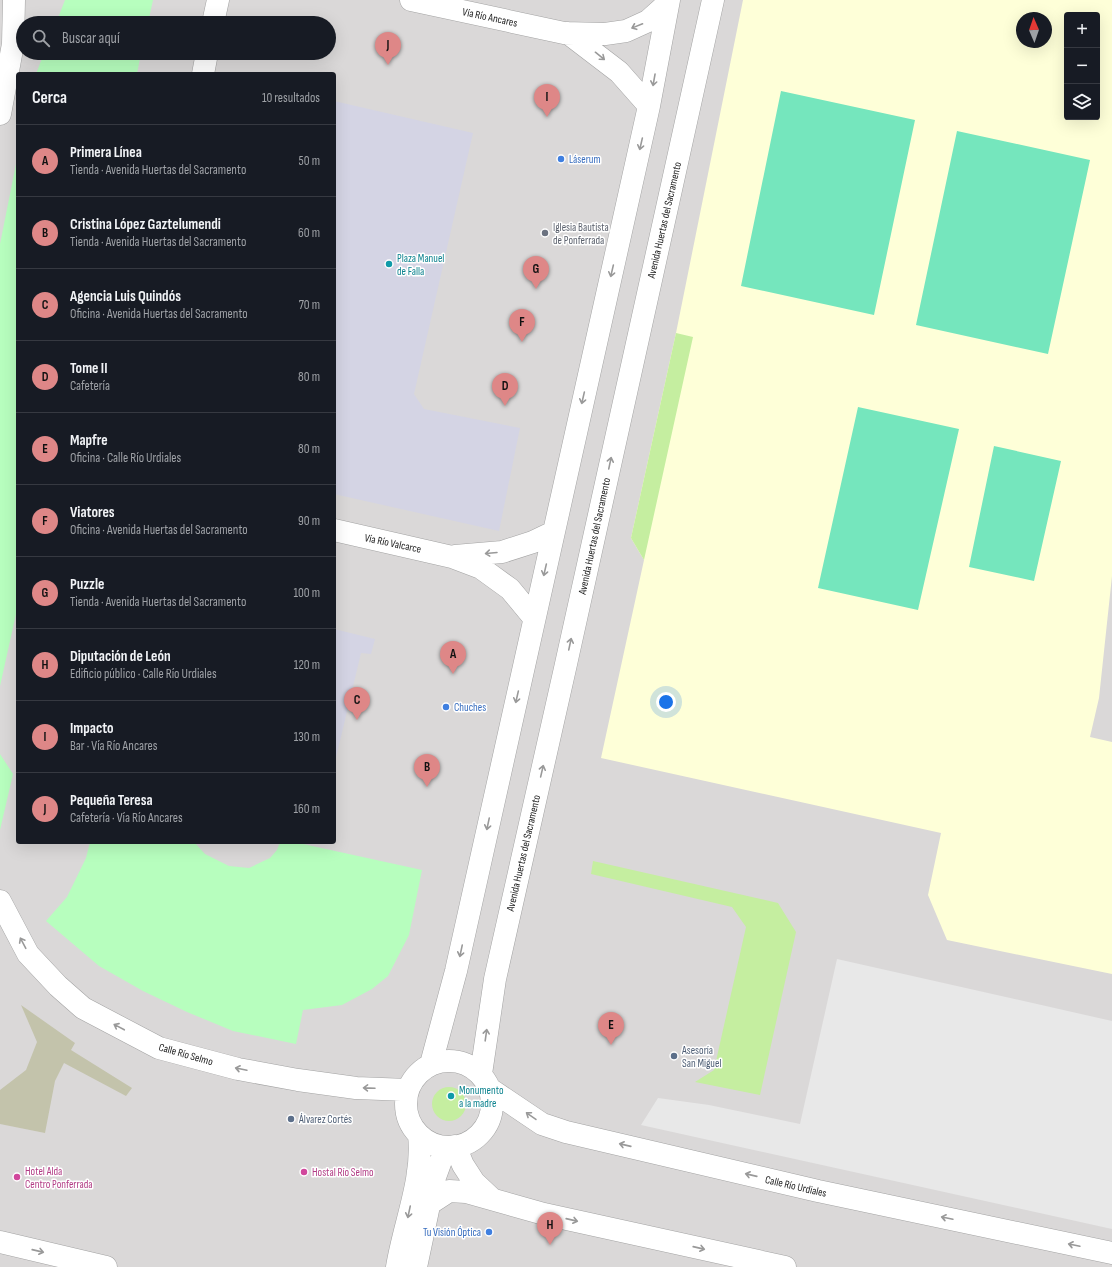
<!DOCTYPE html>
<html lang="es">
<meta charset="utf-8">
<style>
:root{--surface:#171b24;--page:#20242c;--text:#f1f3f6;--muted:#9ea1a6;--line:#363941;--accent:#de8787}
body{margin:0;font-family:"Sofia Sans Condensed",sans-serif;background:var(--page);color:var(--text)}
.controls{position:absolute;right:12px;top:12px;display:grid;overflow:hidden;border-radius:4px;box-shadow:0 4px 16px #0002}
.controls button{width:36px;height:36px;display:grid;place-items:center;padding:0;border:0;border-bottom:1px solid var(--line);background:var(--surface);color:var(--text);font:20px sans-serif}
.compass{position:absolute;left:1016px;top:12px;width:36px;height:36px;border-radius:50%;background:var(--surface);box-shadow:0 4px 16px #0002;rotate:358deg}
.you{position:absolute;left:666px;top:702px;width:14px;height:14px;margin:-10px;border:3px solid #fff;border-radius:50%;background:#1a73e8;box-shadow:0 0 0 6px #1a73e833}
.badge{display:grid;place-items:center;width:26px;height:26px;border-radius:50%;background:var(--accent);color:#111;font-size:13px;font-weight:700}
.pin{position:absolute;translate:-50% -33px;filter:drop-shadow(0 1px 2px #0008)}
.pin::after{content:'';position:absolute;top:21px;width:14px;height:12px;background:inherit;clip-path:polygon(0 0,100% 0,50% 100%)}
.list{margin:0;padding:0;list-style:none}
h2{display:flex;justify-content:space-between;align-items:center;height:52px;margin:0;padding:0 16px;font-size:17px}
h2 small{font-size:13px;font-weight:400;color:var(--muted)}
.list li{display:grid;grid-template-columns:26px 1fr auto;gap:12px;align-items:center;box-sizing:border-box;height:72px;padding:0 16px;border-top:1px solid var(--line)}
.list b{display:block;font-size:15px;white-space:nowrap}
.list p{margin:0;font-size:13px;white-space:nowrap;color:var(--muted)}
.list em{font-size:13px;font-style:normal;color:var(--muted)}
.icon{flex:none;width:22px;height:22px;fill:none;stroke:currentColor;stroke-width:2;stroke-linecap:round;stroke-linejoin:round}
.map{position:relative;flex:none;width:1112px;height:1267px;overflow:hidden}
.search{position:absolute;background:var(--surface);box-shadow:0 4px 16px #0002;left:16px;top:16px;width:320px;height:44px;display:flex;align-items:center;gap:10px;box-sizing:border-box;padding:0 14px;border-radius:22px;color:var(--muted);font-size:15px}
.panel{position:absolute;background:var(--surface);box-shadow:0 4px 16px #0002;left:16px;top:72px;width:320px;height:772px;border-radius:4px}
.map>svg:first-child{display:block}
.residential{fill:#dad8d8;fill-rule:evenodd}
.education{fill:#feffd8;fill-rule:evenodd}
.construction{fill:#c3c3ab}
.grass{fill:#c5eea0}
.park{fill:#b7febe}
.pitch{fill:#75e6bd}
.parking{fill:#e8e8e8}
.plaza{fill:#d4d4e4}
.lines{fill:none;stroke-linecap:round;stroke-linejoin:round}
.minor-casing{stroke:#a3a3a3;stroke-width:23}
.minor{stroke:#fff;stroke-width:22}
.oneway{stroke:#999}
.shop-dot{fill:#3f7fe0;stroke:#fff;stroke-width:1.5}
.worship-dot{fill:#6b7280;stroke:#fff;stroke-width:1.5}
.culture-dot{fill:#0f9aa8;stroke:#fff;stroke-width:1.5}
.service-dot{fill:#5c6f8a;stroke:#fff;stroke-width:1.5}
.hotel-dot{fill:#d1479c;stroke:#fff;stroke-width:1.5}
.labels{text-anchor:middle;stroke-width:3;stroke-linejoin:round;paint-order:stroke}
.street-label{font-size:11px;fill:#1c1c1c;stroke:#fff}
.shop-label{font-size:11px;fill:#366cbe;stroke:#fff;text-anchor:start}
.worship-label{font-size:11px;fill:#5b616d;stroke:#fff;text-anchor:start}
.culture-label{font-size:11px;fill:#0d838f;stroke:#fff;text-anchor:start}
.service-label{font-size:11px;fill:#4e5e75;stroke:#fff;text-anchor:start}
.hotel-label{font-size:11px;fill:#b23c85;stroke:#fff;text-anchor:start}
</style>
<div class="map">
<svg width="1112" height="1267" viewBox="0 0 1112 1267">
<rect width="100%" height="100%" fill="#eeeae0"/>
<!-- residential -->
<path class="residential" d="M0 0H1112V1267H0ZM1067 15H1097V117H1067ZM1022 18H1046V42H1022ZM23 23H329V53H23ZM18 74H334V842H18Z"/>
<!-- education -->
<path class="education" d="M743 0H1112V576L1099 698 1090 737 1112 742V974L947 940 928 895 941 833 601 758 644 560 631 538 676 333ZM1067 15H1097V117H1067ZM1022 18H1046V42H1022Z"/>
<!-- construction -->
<path class="construction" d="M21 1005 75 1043 71 1050 132 1088 126 1096 64 1063 55 1081 45 1133 0 1124V1090L26 1070 37 1042Z"/>
<!-- grass -->
<path class="grass" d="M676 333 693 337 644 560 631 538Z
M593 861 778 903 796 932 760 1095 695 1082 714 1070 746 927 732 907 591 874Z
M432 1104a17 17 0 1 1 34 0a17 17 0 1 1-34 0Z"/>
<!-- park -->
<path class="park" d="M65 0H153L148 23H56Z
M44 53H141L137 74H36Z
M18 154V605L0 686V244Z
M0 754 13 774 0 830Z
M90 842H194L205 854 229 866 249 868 270 858 277 850 280 842H294L422 870 409 935 388 976 372 989 342 1005 303 1010 296 1044 233 1031 187 1012 143 991 99 966 46 921 67 897 86 858Z"/>
<!-- pitch -->
<path class="pitch" d="M781 91 915 120 874 315 741 286Z
M957 131 1090 160 1048 354 916 325Z
M858 407 959 429 918 610 818 588Z
M994 446 1061 461 1034 581 969 567Z"/>
<!-- parking -->
<path class="parking" d="M837 959 1112 1021V1229L641 1125 658 1098 709 1105 800 1124Z"/>
<!-- plaza -->
<path class="plaza" d="M334 101 473 133 414 394 424 409 520 428 499 531 334 494Z
M334 629 375 639 371 654 361 653 334 766Z"/>
<g class="lines">
<defs>
<path id="minor" d="M411 0 564 33 605 34 626 31 648 21 668 3
M213 23 218 0
M568 33 619 72 649 106
M203 74 207 53
M0 114 13 44 14 0
M334 530 452 557 481 568 510 589 534 618
M455 556 502 552 533 542 554 532
M0 901 28 954 58 986 83 1008 159 1048 238 1069 298 1080 356 1088 408 1090
M406 1104a43 43 0 1 1 86 0a43 43 0 1 1-86 0Z
M431 1064 456 971 649 106 669 0
M481 1074 495 979 566 664 713 0
M490 1089 542 1124 566 1132 818 1191 1112 1253
M455 1146 463 1165 474 1182 491 1198
M429 1204 449 1191 466 1192 544 1214 785 1267
M0 1242 106 1267
M397 1267C404 1224 424 1178 419 1135
M416 1267 435 1177 446 1147"/>
</defs>
<!-- minor casing -->
<use href="#minor" class="minor-casing"/>
<!-- minor -->
<use href="#minor" class="minor"/>
</g>
<!-- one-way arrows -->
<defs><path id="oneway-shaft" d="M-6 0H5M1.5-3L5.5 0L1.5 3" fill="none" stroke-width="1.6" stroke-linecap="round" stroke-linejoin="round"/></defs>
<g class="oneway">
<use href="#oneway-shaft" transform="translate(637 26) rotate(158)"/>
<use href="#oneway-shaft" transform="translate(600 56) rotate(39)"/>
<use href="#oneway-shaft" transform="translate(654 80) rotate(100)"/>
<use href="#oneway-shaft" transform="translate(641 144) rotate(103)"/>
<use href="#oneway-shaft" transform="translate(612 271) rotate(103)"/>
<use href="#oneway-shaft" transform="translate(583 398) rotate(103)"/>
<use href="#oneway-shaft" transform="translate(610 463) rotate(-78)"/>
<use href="#oneway-shaft" transform="translate(491 553) rotate(175)"/>
<use href="#oneway-shaft" transform="translate(545 570) rotate(103)"/>
<use href="#oneway-shaft" transform="translate(570 644) rotate(-78)"/>
<use href="#oneway-shaft" transform="translate(517 697) rotate(103)"/>
<use href="#oneway-shaft" transform="translate(542 771) rotate(-77)"/>
<use href="#oneway-shaft" transform="translate(488 824) rotate(102)"/>
<use href="#oneway-shaft" transform="translate(23 943) rotate(-118)"/>
<use href="#oneway-shaft" transform="translate(461 951) rotate(102)"/>
<use href="#oneway-shaft" transform="translate(119 1027) rotate(-152)"/>
<use href="#oneway-shaft" transform="translate(486 1035) rotate(-82)"/>
<use href="#oneway-shaft" transform="translate(241 1069) rotate(-168)"/>
<use href="#oneway-shaft" transform="translate(369 1088) rotate(-178)"/>
<use href="#oneway-shaft" transform="translate(531 1116) rotate(-145)"/>
<use href="#oneway-shaft" transform="translate(625 1145) rotate(-167)"/>
<use href="#oneway-shaft" transform="translate(751 1175) rotate(-167)"/>
<use href="#oneway-shaft" transform="translate(409 1212) rotate(102)"/>
<use href="#oneway-shaft" transform="translate(947 1218) rotate(-168)"/>
<use href="#oneway-shaft" transform="translate(572 1220) rotate(13)"/>
<use href="#oneway-shaft" transform="translate(1074 1245) rotate(-168)"/>
<use href="#oneway-shaft" transform="translate(699 1248) rotate(13)"/>
<use href="#oneway-shaft" transform="translate(38 1251) rotate(13)"/>
</g>
<!-- markers -->
<g class="shop-dot">
<circle cx="561" cy="159" r="4"/>
<circle cx="446" cy="707" r="4"/>
<circle cx="489" cy="1232" r="4"/>
</g>
<circle class="worship-dot" cx="545" cy="233" r="4"/>
<g class="culture-dot">
<circle cx="389" cy="264" r="4"/>
<circle cx="451" cy="1096" r="4"/>
</g>
<g class="service-dot">
<circle cx="674" cy="1056" r="4"/>
<circle cx="291" cy="1119" r="4"/>
</g>
<g class="hotel-dot">
<circle cx="304" cy="1172" r="4"/>
<circle cx="17" cy="1177" r="4"/>
</g>
<g class="labels">
<!-- street labels -->
<g class="street-label">
<text transform="translate(490 17) rotate(12)" y="4">Vía Río Ancares</text>
<text transform="translate(664 220) rotate(-77)" y="4">Avenida Huertas del Sacramento</text>
<text transform="translate(594 536) rotate(-78)" y="4">Avenida Huertas del Sacramento</text>
<text transform="translate(393 543) rotate(12)" y="4">Vía Río Valcarce</text>
<text transform="translate(523 853) rotate(-77)" y="4">Avenida Huertas del Sacramento</text>
<text transform="translate(186 1054) rotate(16)" y="4">Calle Río Selmo</text>
<text transform="translate(796 1186) rotate(13)" y="4">Calle Río Urdiales</text>
</g>
<!-- shop labels -->
<g class="shop-label">
<text x="569" y="163">Láserum</text>
<text x="454" y="711">Chuches</text>
<text x="481" y="1236" text-anchor="end">Tu Visión Óptica</text>
</g>
<!-- worship labels -->
<g class="worship-label">
<text x="553" y="231">Iglesia Bautista<tspan x="553" dy="13">de Ponferrada</tspan></text>
</g>
<!-- culture labels -->
<g class="culture-label">
<text x="397" y="262">Plaza Manuel<tspan x="397" dy="13">de Falla</tspan></text>
<text x="459" y="1094">Monumento<tspan x="459" dy="13">a la madre</tspan></text>
</g>
<!-- service labels -->
<g class="service-label">
<text x="682" y="1054">Asesoría<tspan x="682" dy="13">San Miguel</tspan></text>
<text x="299" y="1123">Álvarez Cortés</text>
</g>
<!-- hotel labels -->
<g class="hotel-label">
<text x="25" y="1175">Hotel Alda<tspan x="25" dy="13">Centro Ponferrada</tspan></text>
<text x="312" y="1176">Hostal Río Selmo</text>
</g>
</g>
</svg>
<div class="controls">
<button>+</button>
<button>−</button>
<button><svg class="icon" aria-label="layers" viewBox="0 0 24 24"><path d="M12 4l9 5-9 5-9-5zM3 14l9 5 9-5"/></svg></button>
</div>
<svg class="compass" viewBox="-18 -18 36 36"><path d="M0-13l5 13h-10z" fill="#e53935"/><path d="M0 13l5-13h-10z" fill="#9ea1a6"/></svg>
<div class="you"></div>
<div class="pin badge" style="left:453px;top:674px">A</div>
<div class="pin badge" style="left:427px;top:787px">B</div>
<div class="pin badge" style="left:357px;top:720px">C</div>
<div class="pin badge" style="left:505px;top:406px">D</div>
<div class="pin badge" style="left:611px;top:1045px">E</div>
<div class="pin badge" style="left:522px;top:342px">F</div>
<div class="pin badge" style="left:536px;top:289px">G</div>
<div class="pin badge" style="left:550px;top:1245px">H</div>
<div class="pin badge" style="left:547px;top:117px">I</div>
<div class="pin badge" style="left:388px;top:65px">J</div>
<div class="search"><svg class="icon" aria-label="search" viewBox="0 0 24 24"><circle cx="10" cy="10" r="6"/><path d="M15 15l6 6"/></svg>Buscar aquí</div>
<section class="panel">
<h2>Cerca<small>10 resultados</small></h2>
<ul class="list">
<li><span class="badge">A</span><div><b>Primera Línea</b><p>Tienda · Avenida Huertas del Sacramento</p></div><em>50 m</em></li>
<li><span class="badge">B</span><div><b>Cristina López Gaztelumendi</b><p>Tienda · Avenida Huertas del Sacramento</p></div><em>60 m</em></li>
<li><span class="badge">C</span><div><b>Agencia Luis Quindós</b><p>Oficina · Avenida Huertas del Sacramento</p></div><em>70 m</em></li>
<li><span class="badge">D</span><div><b>Tome II</b><p>Cafetería</p></div><em>80 m</em></li>
<li><span class="badge">E</span><div><b>Mapfre</b><p>Oficina · Calle Río Urdiales</p></div><em>80 m</em></li>
<li><span class="badge">F</span><div><b>Viatores</b><p>Oficina · Avenida Huertas del Sacramento</p></div><em>90 m</em></li>
<li><span class="badge">G</span><div><b>Puzzle</b><p>Tienda · Avenida Huertas del Sacramento</p></div><em>100 m</em></li>
<li><span class="badge">H</span><div><b>Diputación de León</b><p>Edificio público · Calle Río Urdiales</p></div><em>120 m</em></li>
<li><span class="badge">I</span><div><b>Impacto</b><p>Bar · Vía Río Ancares</p></div><em>130 m</em></li>
<li><span class="badge">J</span><div><b>Pequeña Teresa</b><p>Cafetería · Vía Río Ancares</p></div><em>160 m</em></li>
</ul>
</section>
</div>
